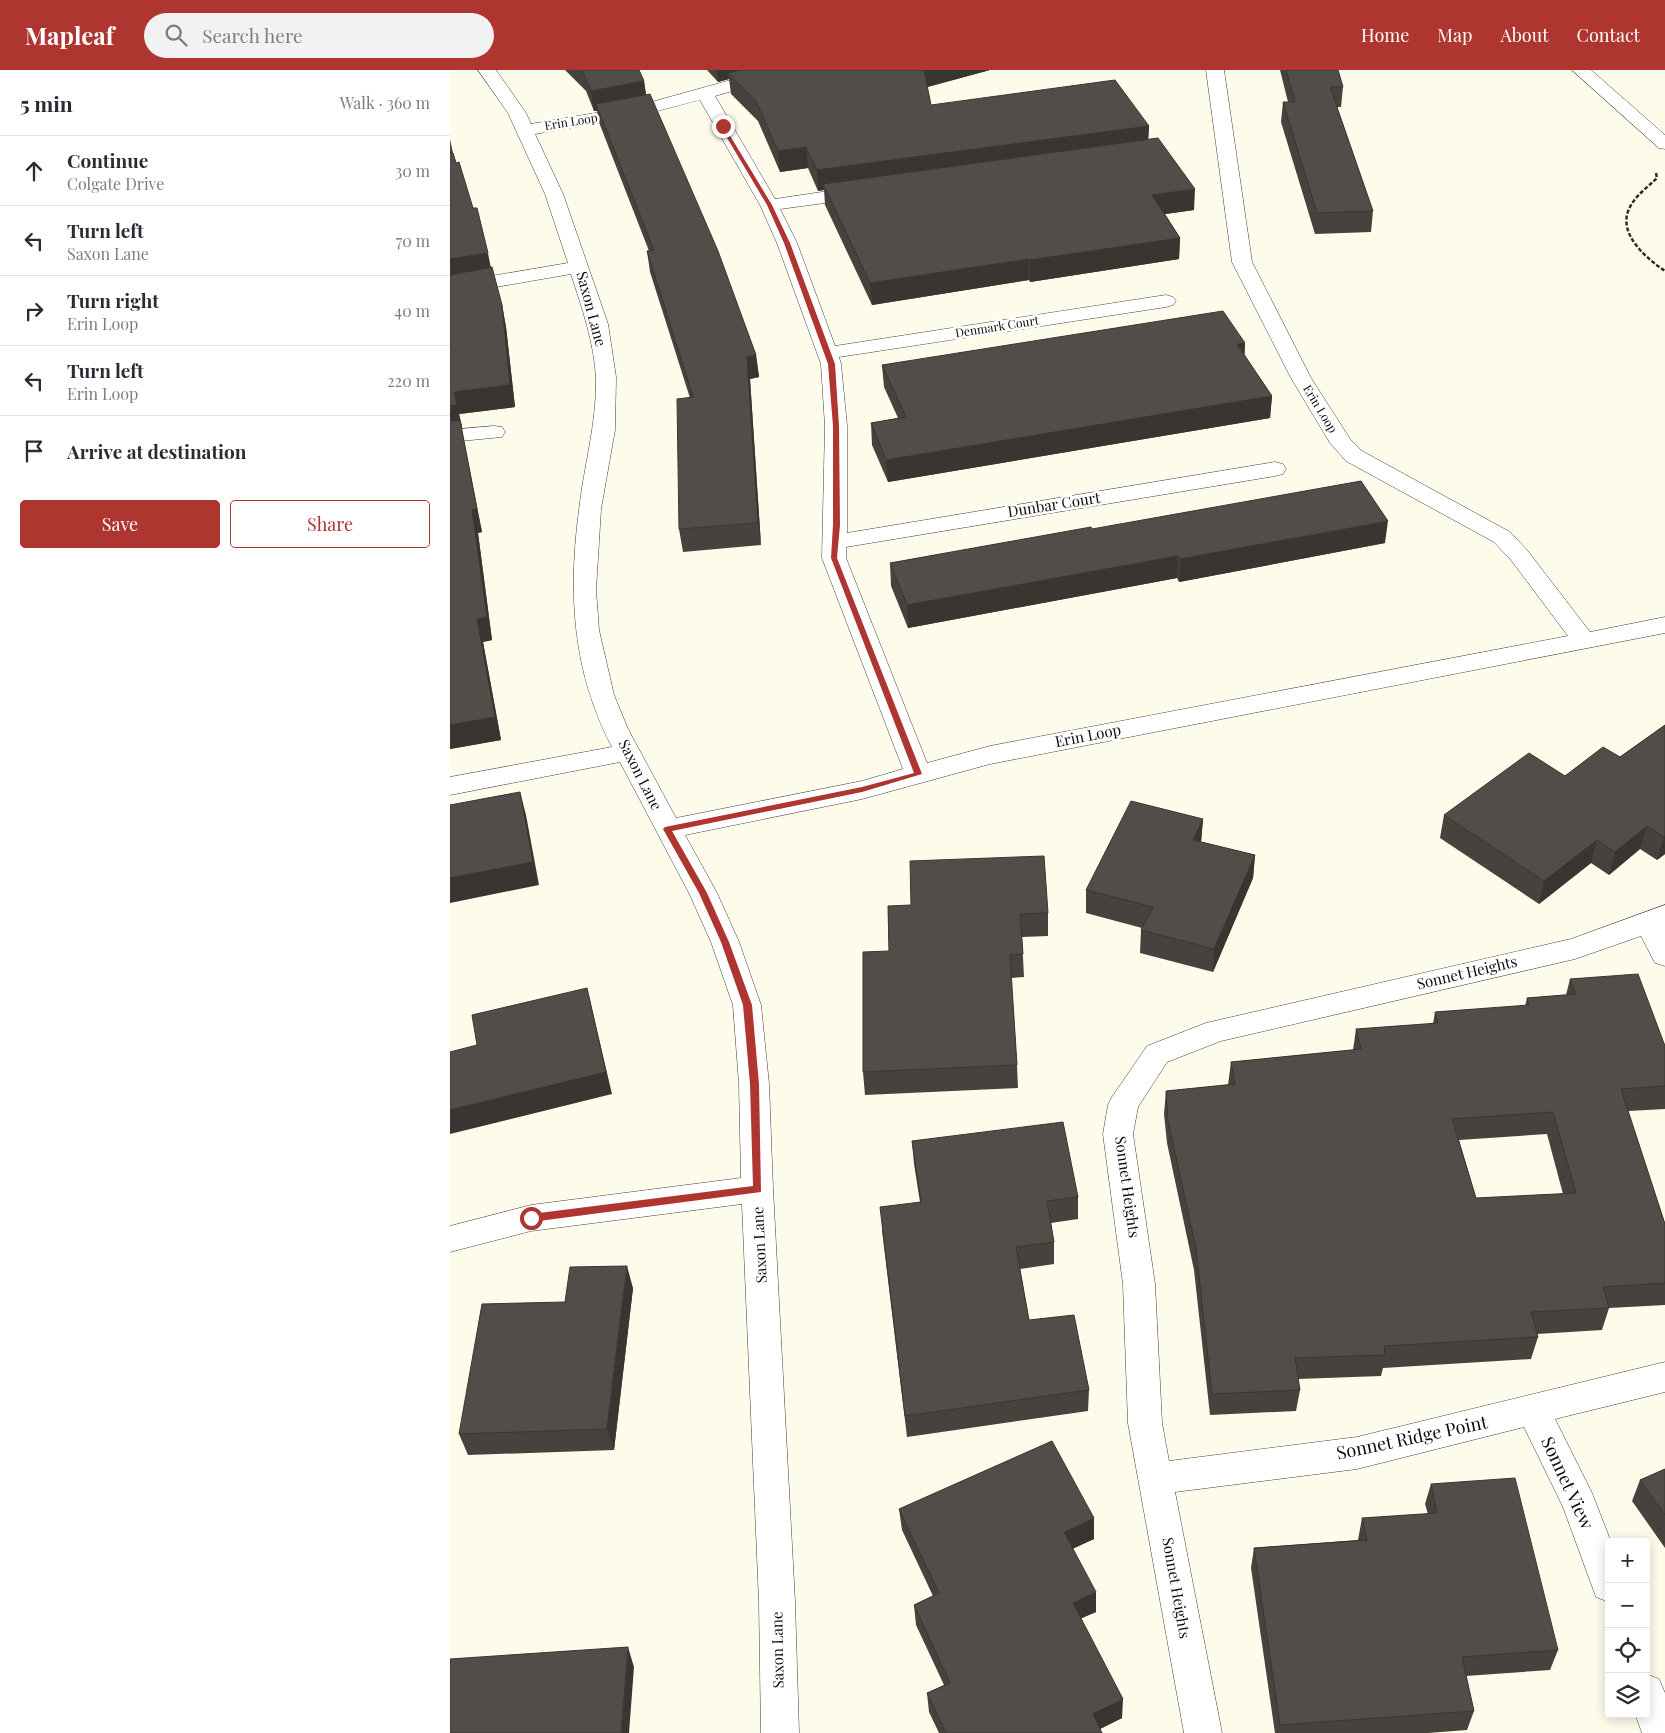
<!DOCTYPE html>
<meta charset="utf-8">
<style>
:root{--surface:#fff;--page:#f2f2f3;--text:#2b2b33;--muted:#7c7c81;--line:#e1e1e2;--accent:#ae3530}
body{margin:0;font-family:"Playfair Display",serif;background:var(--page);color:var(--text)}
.controls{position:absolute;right:15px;bottom:15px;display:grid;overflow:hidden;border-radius:5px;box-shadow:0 2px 12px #0003}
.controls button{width:45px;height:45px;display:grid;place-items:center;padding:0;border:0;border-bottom:1px solid var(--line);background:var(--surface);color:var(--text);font:25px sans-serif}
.stop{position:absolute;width:15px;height:15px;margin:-11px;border:4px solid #ae3530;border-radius:50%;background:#fff}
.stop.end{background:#ae3530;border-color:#fff;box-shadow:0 1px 5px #0008}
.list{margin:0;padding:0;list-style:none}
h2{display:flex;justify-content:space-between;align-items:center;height:65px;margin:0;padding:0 20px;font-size:21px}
h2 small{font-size:16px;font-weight:400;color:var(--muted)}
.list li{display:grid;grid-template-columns:32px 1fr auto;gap:15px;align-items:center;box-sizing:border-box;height:70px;padding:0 20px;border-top:1px solid var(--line)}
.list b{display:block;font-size:19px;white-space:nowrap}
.list p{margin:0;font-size:16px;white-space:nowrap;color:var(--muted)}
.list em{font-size:16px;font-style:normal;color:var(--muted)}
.actions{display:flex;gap:10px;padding:15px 20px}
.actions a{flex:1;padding:11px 0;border:1px solid var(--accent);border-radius:5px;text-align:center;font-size:18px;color:var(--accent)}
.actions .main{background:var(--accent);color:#fff}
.icon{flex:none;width:28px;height:28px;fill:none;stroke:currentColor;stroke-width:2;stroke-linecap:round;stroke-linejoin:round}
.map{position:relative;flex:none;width:1215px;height:1663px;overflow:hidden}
header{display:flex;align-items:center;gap:30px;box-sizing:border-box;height:70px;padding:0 25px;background:var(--accent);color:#fff}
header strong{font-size:24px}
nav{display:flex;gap:28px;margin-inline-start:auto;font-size:18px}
.search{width:350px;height:45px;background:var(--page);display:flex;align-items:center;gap:12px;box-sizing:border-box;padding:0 18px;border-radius:28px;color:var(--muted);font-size:19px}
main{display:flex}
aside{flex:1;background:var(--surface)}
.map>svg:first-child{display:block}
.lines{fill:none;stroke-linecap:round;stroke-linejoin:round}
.minor-casing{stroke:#3e3e3e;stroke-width:1}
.path{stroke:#2d2d2d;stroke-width:2.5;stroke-dasharray:4 2;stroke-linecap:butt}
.minor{fill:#fff;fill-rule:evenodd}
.wall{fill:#47423e;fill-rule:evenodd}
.shaded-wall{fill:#393632}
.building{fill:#524d48;stroke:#393632;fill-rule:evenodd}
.route{fill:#ae3530}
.labels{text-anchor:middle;stroke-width:5;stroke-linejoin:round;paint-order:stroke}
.far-street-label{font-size:12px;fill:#0b0b0b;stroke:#fff}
.street-label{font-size:15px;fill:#0b0b0b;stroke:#fff}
.near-street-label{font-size:18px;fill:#0b0b0b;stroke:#fff}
</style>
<header>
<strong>Mapleaf</strong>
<div class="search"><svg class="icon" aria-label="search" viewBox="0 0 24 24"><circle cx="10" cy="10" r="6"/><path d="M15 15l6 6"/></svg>Search here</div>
<nav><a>Home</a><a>Map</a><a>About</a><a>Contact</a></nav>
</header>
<main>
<aside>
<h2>5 min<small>Walk · 360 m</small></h2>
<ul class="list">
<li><svg class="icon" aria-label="ahead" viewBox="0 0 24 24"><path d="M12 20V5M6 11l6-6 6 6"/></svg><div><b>Continue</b><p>Colgate Drive</p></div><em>30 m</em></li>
<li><svg class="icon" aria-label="left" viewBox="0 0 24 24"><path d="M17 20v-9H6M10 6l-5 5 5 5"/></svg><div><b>Turn left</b><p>Saxon Lane</p></div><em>70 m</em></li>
<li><svg class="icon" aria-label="right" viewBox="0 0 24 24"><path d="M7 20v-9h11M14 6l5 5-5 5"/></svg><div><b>Turn right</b><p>Erin Loop</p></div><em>40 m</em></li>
<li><svg class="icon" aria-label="left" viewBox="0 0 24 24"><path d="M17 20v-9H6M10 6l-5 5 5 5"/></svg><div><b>Turn left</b><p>Erin Loop</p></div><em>220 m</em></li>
<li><svg class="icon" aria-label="arrive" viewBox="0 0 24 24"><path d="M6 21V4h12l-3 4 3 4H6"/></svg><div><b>Arrive at destination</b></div></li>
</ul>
<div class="actions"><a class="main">Save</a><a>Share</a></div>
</aside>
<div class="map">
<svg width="1215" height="1663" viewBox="0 0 1215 1663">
<rect width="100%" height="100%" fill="#fdfbea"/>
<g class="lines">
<defs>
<path id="minor" d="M28 0H46L76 43 81 54 187 36 317 0H345L342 4 265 26 325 129 412 116 419 118 421 122 419 126 412 128 330 139 347 173 385 276 716 225 723 227 726 231 723 235 716 237 389 287 391 294 397 356V463L825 392 833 394 836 399 833 404 825 406 396 477V488L477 693 540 676 1118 566 1061 490 1044 472 896 391 880 373 841 308 782 192 756 0H774L802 192 861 308 900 369 912 381 1060 462 1077 480 1140 562 1215 547V563L540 694 412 729 235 765 267 823 289 872 311 935 319 1014 323 1119 345 1532 349 1663H311L309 1532 292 1134 81 1161 0 1182V1156L81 1135 291 1108 289 1014 283 935 261 872 239 823 170 692 0 725V707L162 677C122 601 118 522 129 440 134 395 147 353 146 308 144 272 132 238 121 204L0 225V213L118 193 95 124 58 43ZM250 30 310 135 327 173 371 294 375 356 372 488 453 699 412 711 226 748 178 659 164 625 149 560 146 520 151 439 165 360 166 307 158 254 113 124 85 64 188 46Z
M1122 0H1141L1215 65V79L1209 78Z
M44 356 52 357 55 362 52 367 0 372V360Z
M1215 835V896L1205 893 1191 866 1125 889 771 971 717 992 688 1037 683 1064 705 1214 712 1353 719 1391 907 1367 1215 1292V1322L1105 1349 1142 1423 1161 1472H1159V1532L1146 1527 1113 1437 1074 1357 907 1399 725 1422 772 1663H734L678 1353 673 1214 653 1064 658 1035 662 1027 697 976 756 953 1121 869Z
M1196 1604 1209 1609 1215 1623V1663H1192L1185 1644H1196Z"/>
</defs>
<!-- minor casing -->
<use href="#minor" class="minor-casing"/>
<!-- path -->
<path class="path" d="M1206 103 1207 108C1198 117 1186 125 1180 137 1166 163 1196 188 1215 201"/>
<!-- minor -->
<use href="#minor" class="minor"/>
</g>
<!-- wall -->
<path class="wall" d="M115 0H189L194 11 196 25 306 285 309 307 300 309 311 475 233 482 229 459 240 328 200 202 197 181H199L150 55 147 41H144L136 21Z
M257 0H540L477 17 481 35 699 56 698 69 744 140 715 144 730 168 729 189 580 212 579 210 422 235 375 135 374 120 368 121 358 98 330 102 308 51 281 24 279 9 268 12Z
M830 0H888L893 17 891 37H887L923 141 921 162 865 164 831 52 833 32H838Z
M0 69 3 83 41 198 52 235 56 257 65 337 9 344 12 357H11L32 462 28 463 42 570 33 572 51 670 0 679Z
M795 273 794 286 822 326 820 348 438 412 422 375 421 353 448 348 434 317 432 295Z
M642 459 935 473 729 512 727 508 458 558 441 516 440 493Z
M1215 655V784L1207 790 1190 779 1159 805 1141 793 1089 834 990 768 994 745 1170 687Z
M753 749 751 772 805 785 803 808 763 902 690 883 691 860 692 858 636 843V820Z
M438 836 598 843V866L572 867 574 907 561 908 567 995 568 1018 415 1025 413 1002 439 881Z
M1120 909 1215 976V1039L1178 1041 1215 1154V1235L1159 1238 1152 1260 1087 1264 1088 1267 1081 1289 933 1298 931 1306 848 1309 850 1320 846 1341 760 1345 744 1200 717 1073 714 1044 716 1021 778 1015 781 992 903 980 906 959 983 954 985 942 1075 936 1077 928 1116 925ZM1097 1064 1113 1124 1026 1128 1009 1070Z
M462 1071 628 1127V1149L601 1153 604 1172V1194L570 1199 579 1250 639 1320 638 1341 457 1367 432 1160 470 1132 464 1094Z
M183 1218 164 1380 18 1385 9 1364 115 1232Z
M1215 1399V1478L1182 1431 1190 1410Z
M981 1414 1108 1580 1100 1600 1016 1606 1024 1641 1017 1660 978 1663H825L801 1498 804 1478 908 1470 912 1448 978 1444 975 1434Z
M449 1439 644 1469 623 1478 646 1542 631 1548 672 1648 650 1659 652 1663H489L479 1642 477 1623 494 1615 466 1555 464 1535 483 1526 452 1460Z"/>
<!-- shaded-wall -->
<path class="shaded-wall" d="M267 0H310L278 3 279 9 268 12Z
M473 0H540L474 18Z
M194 11 197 31 146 34 147 41H144L141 21Z
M699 56 698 76 373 114 374 120 368 121 367 100Z
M356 77 358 98 330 102 328 81Z
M745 119 744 140 702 146V125Z
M730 168 729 189 580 212V190Z
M38 183 42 204 0 211V189Z
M579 189V210L422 235 420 213Z
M52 235 56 257 65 337 9 344 12 357H11L32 462 28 463 42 570 33 572 51 670 0 679V655L27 549 0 360V336L4 322Z
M795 273 794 295 787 274Z
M306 285 309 307 300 309 311 475 308 453 297 287Z
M822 326 820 348 438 412 436 390Z
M938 451 935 473 729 512 730 489Z
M728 486 727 508 458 558 457 535Z
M70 722 76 745 89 815 0 833V808Z
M753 749 751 772 743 770Z
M1197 756 1190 779 1159 805 1165 782Z
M1215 766V784L1207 790 1214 767Z
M1147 770 1141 793 1089 834 1094 811Z
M805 785 803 808 763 902 764 879Z
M137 918 162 1024 0 1064V1040Z
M177 1196 183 1218 164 1380 157 1359Z
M644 1448V1469L614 1483V1462Z
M646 1522V1542L623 1552V1533Z
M178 1577 184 1597 179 1663H171Z
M673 1629 672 1648 642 1663 643 1644Z"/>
<!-- building -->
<path class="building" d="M132 0H189L194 11 141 21Z
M290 0H474L481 35 665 10 699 56 367 100 356 77 328 81 306 31 278 3Z
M836 0H888L893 17H880L923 141 867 143 833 32H845Z
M200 24 268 181 306 285 297 287 308 453 229 459 227 329 243 327 197 181 204 180 146 34Z
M708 68 745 119 702 125 730 168 580 190 579 189 420 213 373 114Z
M0 83H3L6 93 9 92 23 138H27L38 183 0 189Z
M42 197 52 235 60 315 4 322 7 335 0 336V205Z
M773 241 795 273 787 274 822 326 436 390 421 353 456 347 432 295Z
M10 350 27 439 22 440 37 547 27 549 45 647 0 655V351Z
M911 411 938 451 730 489 728 486 457 535 440 493 641 457 642 459Z
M1215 655V766L1214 767 1197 756 1165 782 1147 770 1094 811 994 745 1079 683 1115 706 1153 677 1170 687Z
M70 722 83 792 0 808V735Z
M681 731 753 749 743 770 805 785 764 879 691 860 703 837 636 820Z
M594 786 598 843 570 844 573 884 560 885 567 995 413 1002V882L439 881 438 836 461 835 460 791Z
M1188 904 1215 976V1016L1171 1019 1215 1154V1213L1153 1217 1159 1238 1081 1242 1088 1267 934 1276 935 1285 845 1288 850 1320 762 1324 746 1178 718 1051 716 1021 785 1014 781 992 911 979 906 959 988 953 985 942 1079 935 1077 928 1126 924 1120 909ZM1103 1042 1126 1123 1026 1128 1002 1049Z
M137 918 156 1002 0 1040V982L27 975 22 945Z
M613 1052 628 1127 597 1131 604 1172 566 1177 579 1250 624 1245 639 1320 455 1346 430 1137 471 1132 462 1071Z
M177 1196 157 1359 9 1364 32 1234 115 1232 120 1197Z
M602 1371 644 1448 614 1462 646 1522 623 1533 673 1629 643 1644 652 1663H496L477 1623 500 1613 464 1535 489 1523 449 1439Z
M1215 1399V1445L1190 1410Z
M1065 1408 1108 1580 1012 1587 1024 1641 830 1655 804 1478 917 1470 912 1448 987 1443 981 1414Z
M178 1577 171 1663H0V1589Z"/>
<!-- route -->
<path class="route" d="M273 54 322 135 340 173 385 294 389 356 390 455 387 488 472 704 412 722 222 761 257 823 279 872 302 935 309 1014 311 1122 81 1152 77 1148 81 1144 303 1116 300 1014 293 935 271 872 249 823 213 759 215 757 412 717 464 703 381 488 383 455V356L378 294 334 173 317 135 270 56Z"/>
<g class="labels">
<!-- far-street labels -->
<g class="far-street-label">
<text transform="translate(121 52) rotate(-9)" y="4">Erin Loop</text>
<text transform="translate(547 257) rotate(-9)" y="4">Denmark Court</text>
<text transform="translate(870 339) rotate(59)" y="4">Erin Loop</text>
</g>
<!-- street labels -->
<g class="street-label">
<text transform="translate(141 239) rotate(75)" y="5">Saxon Lane</text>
<text transform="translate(604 435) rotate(-9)" y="5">Dunbar Court</text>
<text transform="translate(638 666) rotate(-11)" y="5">Erin Loop</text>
<text transform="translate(190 705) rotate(63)" y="5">Saxon Lane</text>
<text transform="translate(1017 903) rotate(-13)" y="5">Sonnet Heights</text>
<text transform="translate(677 1117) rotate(82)" y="5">Sonnet Heights</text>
<text transform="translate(310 1175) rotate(-93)" y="5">Saxon Lane</text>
<text transform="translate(726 1518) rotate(80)" y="5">Sonnet Heights</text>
<text transform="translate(328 1580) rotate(-91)" y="5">Saxon Lane</text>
</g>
<!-- near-street labels -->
<g class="near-street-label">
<text transform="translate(962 1368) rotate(-12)" y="6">Sonnet Ridge Point</text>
<text transform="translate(1117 1413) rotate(65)" y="6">Sonnet View</text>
</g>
</g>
</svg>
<div class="controls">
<button>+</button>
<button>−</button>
<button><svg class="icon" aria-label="locate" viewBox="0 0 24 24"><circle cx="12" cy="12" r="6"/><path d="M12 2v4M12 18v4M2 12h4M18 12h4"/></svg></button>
<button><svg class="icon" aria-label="layers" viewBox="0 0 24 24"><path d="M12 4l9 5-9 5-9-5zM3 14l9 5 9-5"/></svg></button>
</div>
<div class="stop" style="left:81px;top:1148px"></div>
<div class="stop end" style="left:273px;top:56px"></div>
</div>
</main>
